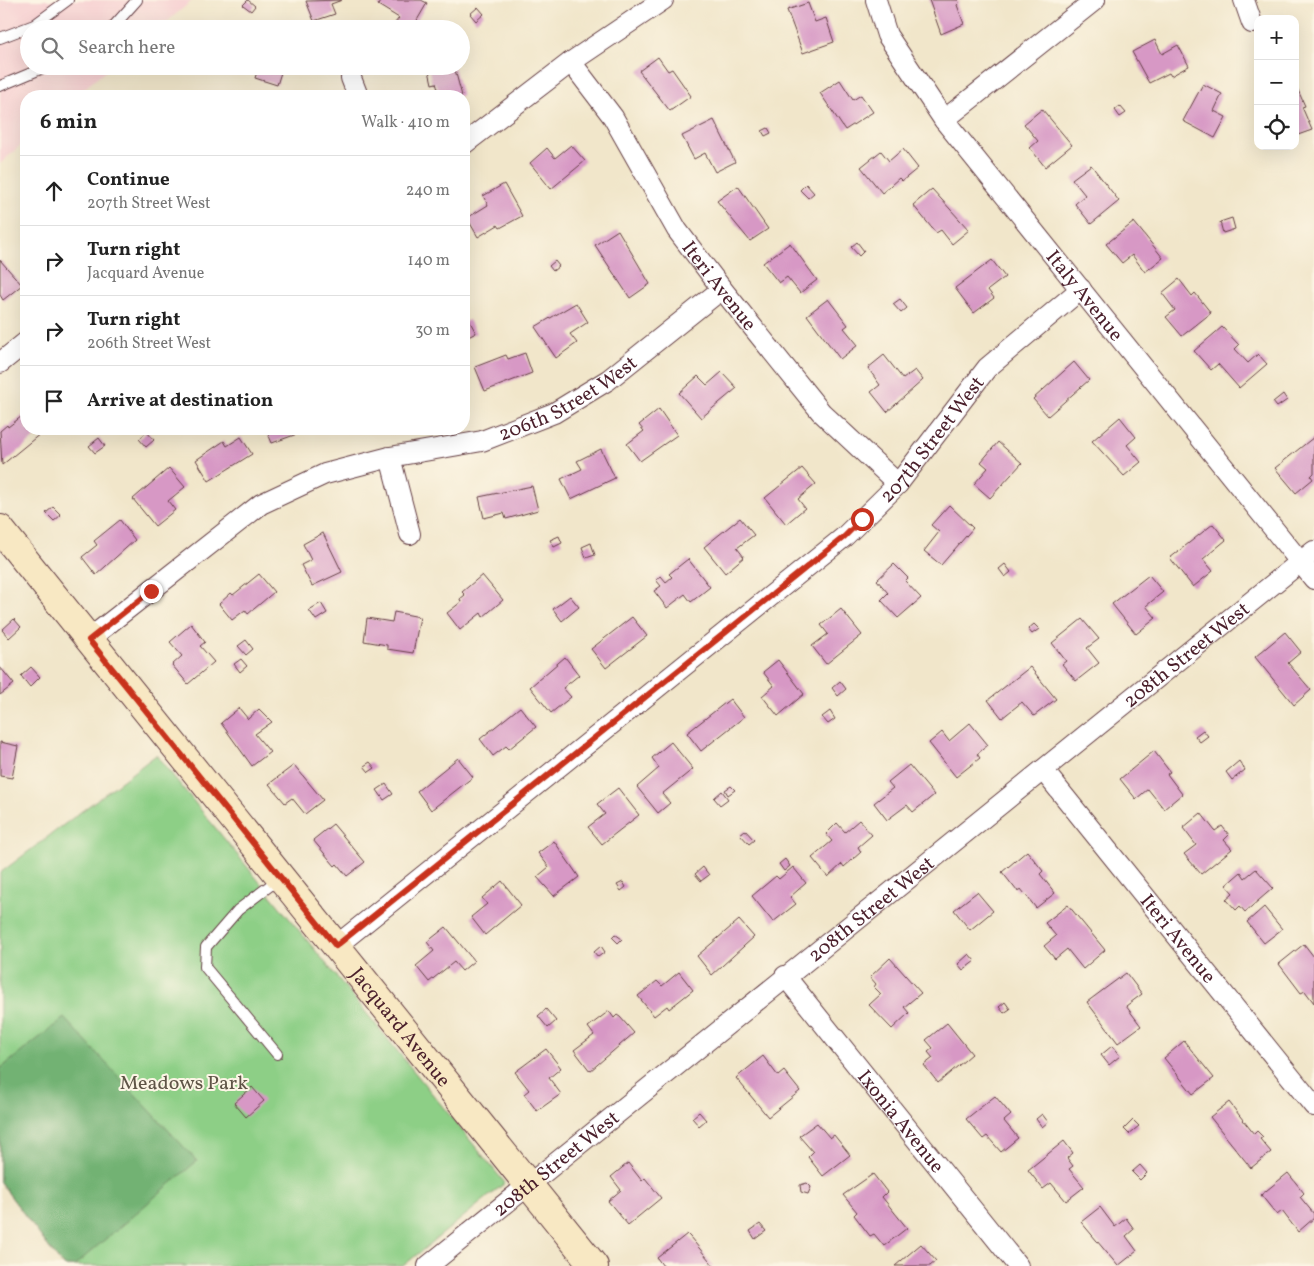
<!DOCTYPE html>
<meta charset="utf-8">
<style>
:root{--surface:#fff;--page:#f2f2f2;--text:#222;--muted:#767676;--line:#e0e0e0}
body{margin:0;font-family:Vollkorn,serif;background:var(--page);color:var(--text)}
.controls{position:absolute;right:15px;top:15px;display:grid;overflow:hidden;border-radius:10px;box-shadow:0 5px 20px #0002}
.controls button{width:45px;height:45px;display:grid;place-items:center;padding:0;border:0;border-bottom:1px solid var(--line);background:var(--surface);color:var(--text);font:25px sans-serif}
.stop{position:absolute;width:15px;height:15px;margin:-11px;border:4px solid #c8321e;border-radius:50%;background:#fff}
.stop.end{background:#c8321e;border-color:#fff;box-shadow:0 1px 5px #0008}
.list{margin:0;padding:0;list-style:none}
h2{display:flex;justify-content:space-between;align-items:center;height:65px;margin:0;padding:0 20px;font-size:21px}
h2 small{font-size:16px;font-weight:400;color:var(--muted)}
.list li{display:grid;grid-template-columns:32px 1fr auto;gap:15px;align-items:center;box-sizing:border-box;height:70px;padding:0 20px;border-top:1px solid var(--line)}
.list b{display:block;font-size:19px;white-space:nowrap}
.list p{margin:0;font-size:16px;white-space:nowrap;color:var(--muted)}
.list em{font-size:16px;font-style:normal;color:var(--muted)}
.icon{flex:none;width:28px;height:28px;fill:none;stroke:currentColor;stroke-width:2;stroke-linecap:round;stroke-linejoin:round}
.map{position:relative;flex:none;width:1314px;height:1266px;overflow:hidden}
.search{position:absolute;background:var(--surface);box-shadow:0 5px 20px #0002;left:20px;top:20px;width:450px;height:55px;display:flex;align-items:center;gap:12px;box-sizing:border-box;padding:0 18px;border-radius:28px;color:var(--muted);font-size:19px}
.panel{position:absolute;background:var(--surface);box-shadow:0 5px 20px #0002;left:20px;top:90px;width:450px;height:345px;border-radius:20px}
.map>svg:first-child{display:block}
.built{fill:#f7cfd1}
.green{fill:#8dcf86;stroke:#6c7758}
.forest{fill:#72b273;stroke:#5e684f}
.building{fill:#d798c5}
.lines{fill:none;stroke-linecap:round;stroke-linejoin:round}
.lane-casing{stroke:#633d43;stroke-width:12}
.street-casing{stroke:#633d43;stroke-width:22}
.secondary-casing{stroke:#633d43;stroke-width:30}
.lane{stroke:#fff;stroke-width:10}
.street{stroke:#fff;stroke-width:20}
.secondary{stroke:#f8e8c3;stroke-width:28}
.route{stroke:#c8321e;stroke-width:6}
.labels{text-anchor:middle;stroke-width:4;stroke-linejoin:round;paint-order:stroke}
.street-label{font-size:20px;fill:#4a1f2b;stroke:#fcf5e5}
.park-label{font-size:20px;fill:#5e5446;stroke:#fcf5e5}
</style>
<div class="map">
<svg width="1314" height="1266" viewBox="0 0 1314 1266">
<rect width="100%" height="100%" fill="#fcf5e5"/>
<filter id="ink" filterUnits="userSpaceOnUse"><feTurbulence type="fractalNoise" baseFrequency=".02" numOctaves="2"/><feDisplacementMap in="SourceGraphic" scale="10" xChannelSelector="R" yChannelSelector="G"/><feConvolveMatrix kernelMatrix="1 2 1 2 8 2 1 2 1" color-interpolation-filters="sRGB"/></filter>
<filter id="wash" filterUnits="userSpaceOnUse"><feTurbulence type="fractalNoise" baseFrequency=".0096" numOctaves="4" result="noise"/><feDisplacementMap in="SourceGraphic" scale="20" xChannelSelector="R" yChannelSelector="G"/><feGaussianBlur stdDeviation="1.12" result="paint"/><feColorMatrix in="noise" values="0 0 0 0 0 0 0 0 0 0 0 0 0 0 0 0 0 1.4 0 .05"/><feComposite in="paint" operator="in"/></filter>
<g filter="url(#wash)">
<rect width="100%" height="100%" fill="#f1e6ca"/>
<!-- built -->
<path class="built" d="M0 0H193L158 29H29V66H112L75 96H26V140L0 164Z"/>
<!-- green -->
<path class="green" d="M156 755 505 1183 403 1266H63L0 1182V873Z"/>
<!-- forest -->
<path class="forest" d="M64 1018 197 1161 74 1266H63L0 1182V1069Z"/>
<g id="blocks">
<!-- building -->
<path class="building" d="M248 0 255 6 251 11 243 5Z
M342 0 331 4 335 14 314 21 306 1Z
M381 0H421L427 3 412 29H405L395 23 399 18 378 5Z
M929 0H958L959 3 957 5 964 24 941 34Z
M808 3 815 22 826 18 834 42 803 53 787 10Z
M478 7 484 14 476 21 470 14Z
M1155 40 1162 54 1178 45 1189 66 1171 76 1169 73 1149 83 1132 52Z
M658 57 668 71 672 69 691 96 670 111 639 71Z
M259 66H283L277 85 255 78Z
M428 66H454L462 96H440L436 83 432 84Z
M840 80 853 100 861 95 873 112 845 130 820 93Z
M1203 84 1222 94 1214 111 1226 117 1215 138 1183 121Z
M1297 88 1305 106 1302 107 1312 130 1295 136Z
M1120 106 1126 113 1120 117 1115 110Z
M1042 109 1072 145 1045 167 1030 148 1038 141 1024 124Z
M714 120 735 162 715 172 705 153 694 159 682 136Z
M768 128 771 133 765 136 762 131Z
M571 145 585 161 551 189 530 163 547 148 555 158Z
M903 149 918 168 902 181 899 178 882 193 861 167 881 151 889 161Z
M1091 165 1119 201 1091 224 1075 204 1085 195 1072 179Z
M504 184 522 216 500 228 498 225 478 237 467 218 488 205 483 196Z
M806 184 814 193 808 198 800 190Z
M738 186 768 229 750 241 717 201Z
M932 189 969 230 952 244 941 230 936 233 913 205Z
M1232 218 1235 229 1223 233 1220 222Z
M1134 222 1163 258 1145 272 1132 255 1122 263 1106 244Z
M618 230 650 284 630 298 595 245Z
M857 242 864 251 859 256 851 247Z
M790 243 817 280 800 293 787 277 779 283 763 263Z
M0 260 22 285 3 300 0 295Z
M992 260 1005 277 988 290 994 298 974 313 955 288Z
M555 261 559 266 553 271 549 266Z
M1179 279 1192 296 1195 293 1211 313 1182 336 1166 317 1175 310 1162 293Z
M828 299 848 325 844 328 858 345 840 359 807 315Z
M900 299 907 308 901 313 893 304Z
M576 303 588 322 570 334 577 343 556 358 535 327Z
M469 320 476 333 466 338 464 322Z
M1222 327 1239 345 1235 349 1248 363 1258 354 1267 364 1239 388 1218 364 1211 370 1194 351Z
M525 353 532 373 485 391 475 367 506 355 508 359Z
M884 355 903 379 915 370 923 380 887 412 871 392 880 385 868 368Z
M1074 362 1089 380 1048 416 1033 399Z
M722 372 737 388 701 418 679 393 698 376 707 385Z
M1283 394 1287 400 1277 407 1273 402Z
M659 409 677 435 640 461 627 444 644 431 639 425Z
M26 413V429H46L2 465 0 431 7 425 8 427Z
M1120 417 1136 437 1127 445 1141 462 1124 476 1092 441Z
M266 429H311L272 443Z
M147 432 154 440 146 447 139 439Z
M241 437 252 454 209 481 196 460 224 441 227 446Z
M1314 437V473L1311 476 1313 479 1296 493 1275 468Z
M99 438 105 446 95 453 89 446Z
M998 442 1022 463 990 498 974 484 988 468 981 462Z
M601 449 615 478 571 499 561 479 582 469 577 461Z
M169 468 185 487 168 501 175 510 155 526 133 499Z
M802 468 816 484 798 499 805 508 786 524 765 498Z
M532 486 538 510 506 519 504 513 484 518 479 497Z
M949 505 973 528 941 565 924 551 939 532 931 525Z
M53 507 61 515 54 521 46 513Z
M740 518 754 535 737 548 744 557 725 573 704 547Z
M120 520 135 540 96 575 82 557 97 545 94 541Z
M1213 524 1226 540 1203 559 1213 571 1193 587 1170 558Z
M323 533 342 572 312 586 301 565 311 560 303 544Z
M559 536 562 543 554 547 550 540Z
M591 543 595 555 586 558 582 547Z
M688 559 710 587 691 602 685 594 667 608 654 591 661 586 656 580 661 576 666 582 672 577 669 574Z
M894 564 908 578 905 581 921 598 898 618 881 600 888 593 877 580Z
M1005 564 1011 572 1005 577 999 569Z
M259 574 274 592 248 614 245 610 232 620 219 604 231 593 233 595Z
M482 575 503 600 483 617 481 613 460 630 447 613 461 602 460 599 465 595 462 592Z
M1149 575 1163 592 1146 606 1156 618 1136 634 1112 604Z
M570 596 579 607 562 621 553 609Z
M321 603 327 613 316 620 309 610Z
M841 609 862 635 826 664 812 646 828 634 821 625Z
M394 612 420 617 413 653 387 649V645L364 641 367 618 392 622Z
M632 617 647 636 606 668 591 649Z
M14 619 21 627 9 638 2 630Z
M1082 619 1099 639 1087 648 1099 663 1076 681 1062 664 1066 661 1052 643Z
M191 624 205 642 200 646 214 662 188 684 172 665 182 656 170 642Z
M1034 624 1039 629 1032 634 1028 629Z
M1285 632 1301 652 1288 663 1311 690 1294 705 1255 657Z
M246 640 253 649 246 655 238 646Z
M565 657 579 675 563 688 571 697 551 713 530 687Z
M241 659 247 666 240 672 234 664Z
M778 660 804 694 778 716 762 696 774 686 763 672Z
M0 667 14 684 0 695Z
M31 667 40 677 30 687 21 676Z
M1030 667 1056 699 1034 716 1022 702 1002 718 988 700Z
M840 681 846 689 838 696 832 688Z
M730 699 744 717 701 751 687 733Z
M520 707 536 727 509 749 506 746 493 756 480 739Z
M239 708 248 719 259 709 272 722 255 734 270 752 252 766 221 723Z
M830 711 835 719 828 724 822 717Z
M970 723 988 745 977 754 980 758 956 777 929 743 942 732 949 741Z
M1203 730 1208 736 1200 742 1195 736Z
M0 742 18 746 12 778 0 776Z
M671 742 693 769 662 794 670 803 658 813 637 787 659 768 652 758Z
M1154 751 1170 772 1167 774 1182 794 1164 809 1148 789 1136 799 1120 779Z
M458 758 473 777 431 810 417 791Z
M1239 761 1245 770 1232 780 1226 772Z
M370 762 375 768 369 772 364 766Z
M294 765 323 800 305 814 292 798 285 803 269 784Z
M909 765 934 795 913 812 907 805 887 820 874 803 893 788 888 782Z
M386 784 393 794 384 800 377 790Z
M731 786 735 790 728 795 725 790Z
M618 788 639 815 602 844 588 827 605 814 597 804Z
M722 791 728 799 720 805 714 798Z
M1201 813 1215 831 1222 826 1229 835 1224 840 1232 849 1201 874 1184 854 1196 845 1183 828Z
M859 820 872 835 858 847 861 852 844 867 842 864 828 877 812 858 832 841 826 834 837 823 845 832Z
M333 824 365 862 347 876 337 864 335 866 313 840Z
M745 830 754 840 749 844 740 834Z
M554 841 579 877 554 896 537 877 549 867 538 853Z
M1027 851 1043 871 1040 874 1055 893 1036 908 1021 889 1017 891 1002 872Z
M785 859 790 866 784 871 779 864Z
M703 867 709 875 701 881 695 874Z
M793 867 806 883 790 897 796 904 773 922 752 896 776 876 779 879Z
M1256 869 1273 888 1245 912 1240 906 1236 910 1226 899 1233 893 1226 885 1241 872 1245 878Z
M502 881 521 905 485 935 471 917 487 904 482 898Z
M623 882 626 887 621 891 617 885Z
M977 892 993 911 970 930 954 910Z
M1068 905 1105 950 1083 969 1067 949 1055 959 1044 946 1056 936 1045 923Z
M1264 907 1282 929 1264 943 1247 922Z
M739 920 754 937 712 975 697 956Z
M446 927 474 961 462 971 454 962 429 982 416 966 434 951 427 942Z
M615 934 622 939 618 943 612 937Z
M1304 944 1314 957V1003L1305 991 1301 993 1279 964Z
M601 946 605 952 598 957 594 952Z
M969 954 975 961 963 970 958 964Z
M890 958 921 993 904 1007 909 1013 892 1029 869 1005 881 994 874 987 876 984 870 977Z
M679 972 693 990 669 1009 667 1006 654 1016 638 996 657 981 662 986Z
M1126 973 1142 994 1126 1006 1141 1026 1118 1043 1087 1002Z
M1005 1002 1010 1009 1004 1013 999 1007Z
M546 1009 556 1021 548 1028 538 1016Z
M609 1011 614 1018 617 1015 620 1017 634 1033 590 1071 574 1050 594 1035 588 1027Z
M947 1023 972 1054 938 1083 924 1065 933 1058 928 1052 933 1048 926 1040Z
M1184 1041 1214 1078 1193 1094 1164 1058Z
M1112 1046 1120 1056 1109 1065 1101 1055Z
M546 1049 561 1068 549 1078 561 1094 537 1111 524 1094 529 1090 515 1072Z
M763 1056 778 1076 784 1071 800 1091 768 1117 736 1078Z
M252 1087 264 1101 246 1117 234 1103Z
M995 1096 1011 1115 1004 1121 1018 1138 1001 1152 987 1136 983 1139 966 1119Z
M1229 1102 1254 1134 1257 1131 1263 1137 1260 1139 1271 1152 1251 1168 1210 1117Z
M699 1112 706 1120 699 1126 692 1118Z
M1042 1114 1048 1122 1042 1127 1036 1119Z
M1133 1120 1139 1126 1129 1134 1124 1129Z
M817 1123 830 1138 834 1135 850 1155 823 1176 808 1157 813 1152 799 1136Z
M1064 1141 1073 1153 1067 1158 1073 1166 1069 1169 1084 1187 1066 1201 1051 1183 1043 1189 1028 1170Z
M628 1163 642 1181 645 1178 661 1198 628 1225 608 1201 621 1190 611 1177Z
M1140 1165 1147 1173 1140 1180 1132 1172Z
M1288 1173 1304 1193 1300 1197 1314 1214V1218L1298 1232 1282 1211 1277 1215 1261 1195Z
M873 1174 887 1192 882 1197 907 1228 884 1246 874 1234 870 1236 854 1215 857 1212 843 1195Z
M807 1183 811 1187 808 1194 801 1192 800 1185Z
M1100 1207 1115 1227 1126 1218 1134 1229 1126 1236 1137 1251 1118 1266 1081 1222Z
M760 1224 766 1231 755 1239 750 1231Z
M687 1234 690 1237 714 1266H663L657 1258Z
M921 1244 936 1261 930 1266H895Z"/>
</g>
</g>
<g filter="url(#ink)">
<use href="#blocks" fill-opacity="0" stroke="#633d43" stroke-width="1"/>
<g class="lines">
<defs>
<path id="lane" d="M111 29 137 0
M0 38 34 25 68 0
M0 86 48 66
M277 1054 205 967 206 947 238 910 280 878"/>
<g id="street">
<path id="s1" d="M876 0 887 35 944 120 1314 579"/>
<path d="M1244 0 1252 23"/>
<path id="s2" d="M571 62 613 117 677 230 722 289 821 412 898 484"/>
<path d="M351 78 358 96"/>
<path d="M944 120 1095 0"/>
<path d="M464 144 571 62 663 0"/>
<path d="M0 363 26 342"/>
<path d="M390 457 410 534"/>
<path id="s3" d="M89 639 261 504 325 474 390 457 482 441 554 413 608 380 722 289"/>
<path id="s4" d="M1043 770 1314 1106"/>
<path id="s5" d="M336 946 844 537 898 484 987 368 1081 289"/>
<path id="s6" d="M785 976 1018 1266"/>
<path id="s7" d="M428 1266 1314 551"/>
</g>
<g id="secondary">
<path id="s8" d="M0 529 594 1266"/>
</g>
</defs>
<!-- lane casing -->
<use href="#lane" class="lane-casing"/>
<!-- street casing -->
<use href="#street" class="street-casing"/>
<!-- secondary casing -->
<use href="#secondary" class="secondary-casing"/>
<!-- lane -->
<use href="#lane" class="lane"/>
<!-- street -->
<use href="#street" class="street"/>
<!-- secondary -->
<use href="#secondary" class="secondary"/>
</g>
</g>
<g class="lines" filter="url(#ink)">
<!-- route -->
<path class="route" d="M151 591 89 640 336 946 844 537 862 519"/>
</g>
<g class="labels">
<!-- street labels -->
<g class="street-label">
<text dy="7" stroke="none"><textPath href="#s2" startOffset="269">Iteri Avenue</textPath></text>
<text dy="7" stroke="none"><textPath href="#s1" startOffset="364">Italy Avenue</textPath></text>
<text dy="7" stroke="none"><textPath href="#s3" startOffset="546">206th Street West</textPath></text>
<text dy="7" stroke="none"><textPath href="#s5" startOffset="784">207th Street West</textPath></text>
<text dy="7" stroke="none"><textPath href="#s7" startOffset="974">208th Street West</textPath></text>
<text dy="7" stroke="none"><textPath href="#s7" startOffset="569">208th Street West</textPath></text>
<text dy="7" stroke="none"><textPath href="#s4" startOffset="216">Iteri Avenue</textPath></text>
<text dy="7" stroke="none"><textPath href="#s8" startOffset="639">Jacquard Avenue</textPath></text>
<text dy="7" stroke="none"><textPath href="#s6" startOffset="186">Ixonia Avenue</textPath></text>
<text dy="7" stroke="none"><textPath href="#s7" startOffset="164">208th Street West</textPath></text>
</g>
<!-- park labels -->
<g class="park-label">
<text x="184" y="1089">Meadows Park</text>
</g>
</g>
</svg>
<div class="controls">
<button>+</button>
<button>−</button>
<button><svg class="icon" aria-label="locate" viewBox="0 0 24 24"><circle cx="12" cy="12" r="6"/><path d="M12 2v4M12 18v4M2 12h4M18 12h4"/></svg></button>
</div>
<div class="stop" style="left:862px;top:519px"></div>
<div class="stop end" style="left:151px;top:591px"></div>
<div class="search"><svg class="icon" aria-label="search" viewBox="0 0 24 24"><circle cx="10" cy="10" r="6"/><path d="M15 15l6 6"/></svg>Search here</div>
<section class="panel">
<h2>6 min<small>Walk · 410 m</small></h2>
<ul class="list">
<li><svg class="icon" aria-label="ahead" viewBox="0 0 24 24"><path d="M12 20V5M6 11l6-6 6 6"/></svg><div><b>Continue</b><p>207th Street West</p></div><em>240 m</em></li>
<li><svg class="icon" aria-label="right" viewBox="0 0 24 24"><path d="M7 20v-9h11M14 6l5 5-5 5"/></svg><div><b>Turn right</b><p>Jacquard Avenue</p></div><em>140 m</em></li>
<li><svg class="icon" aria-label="right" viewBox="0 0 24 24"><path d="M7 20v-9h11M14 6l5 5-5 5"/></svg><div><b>Turn right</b><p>206th Street West</p></div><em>30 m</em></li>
<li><svg class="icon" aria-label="arrive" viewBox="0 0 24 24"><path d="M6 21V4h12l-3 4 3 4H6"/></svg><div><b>Arrive at destination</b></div></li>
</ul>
</section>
</div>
